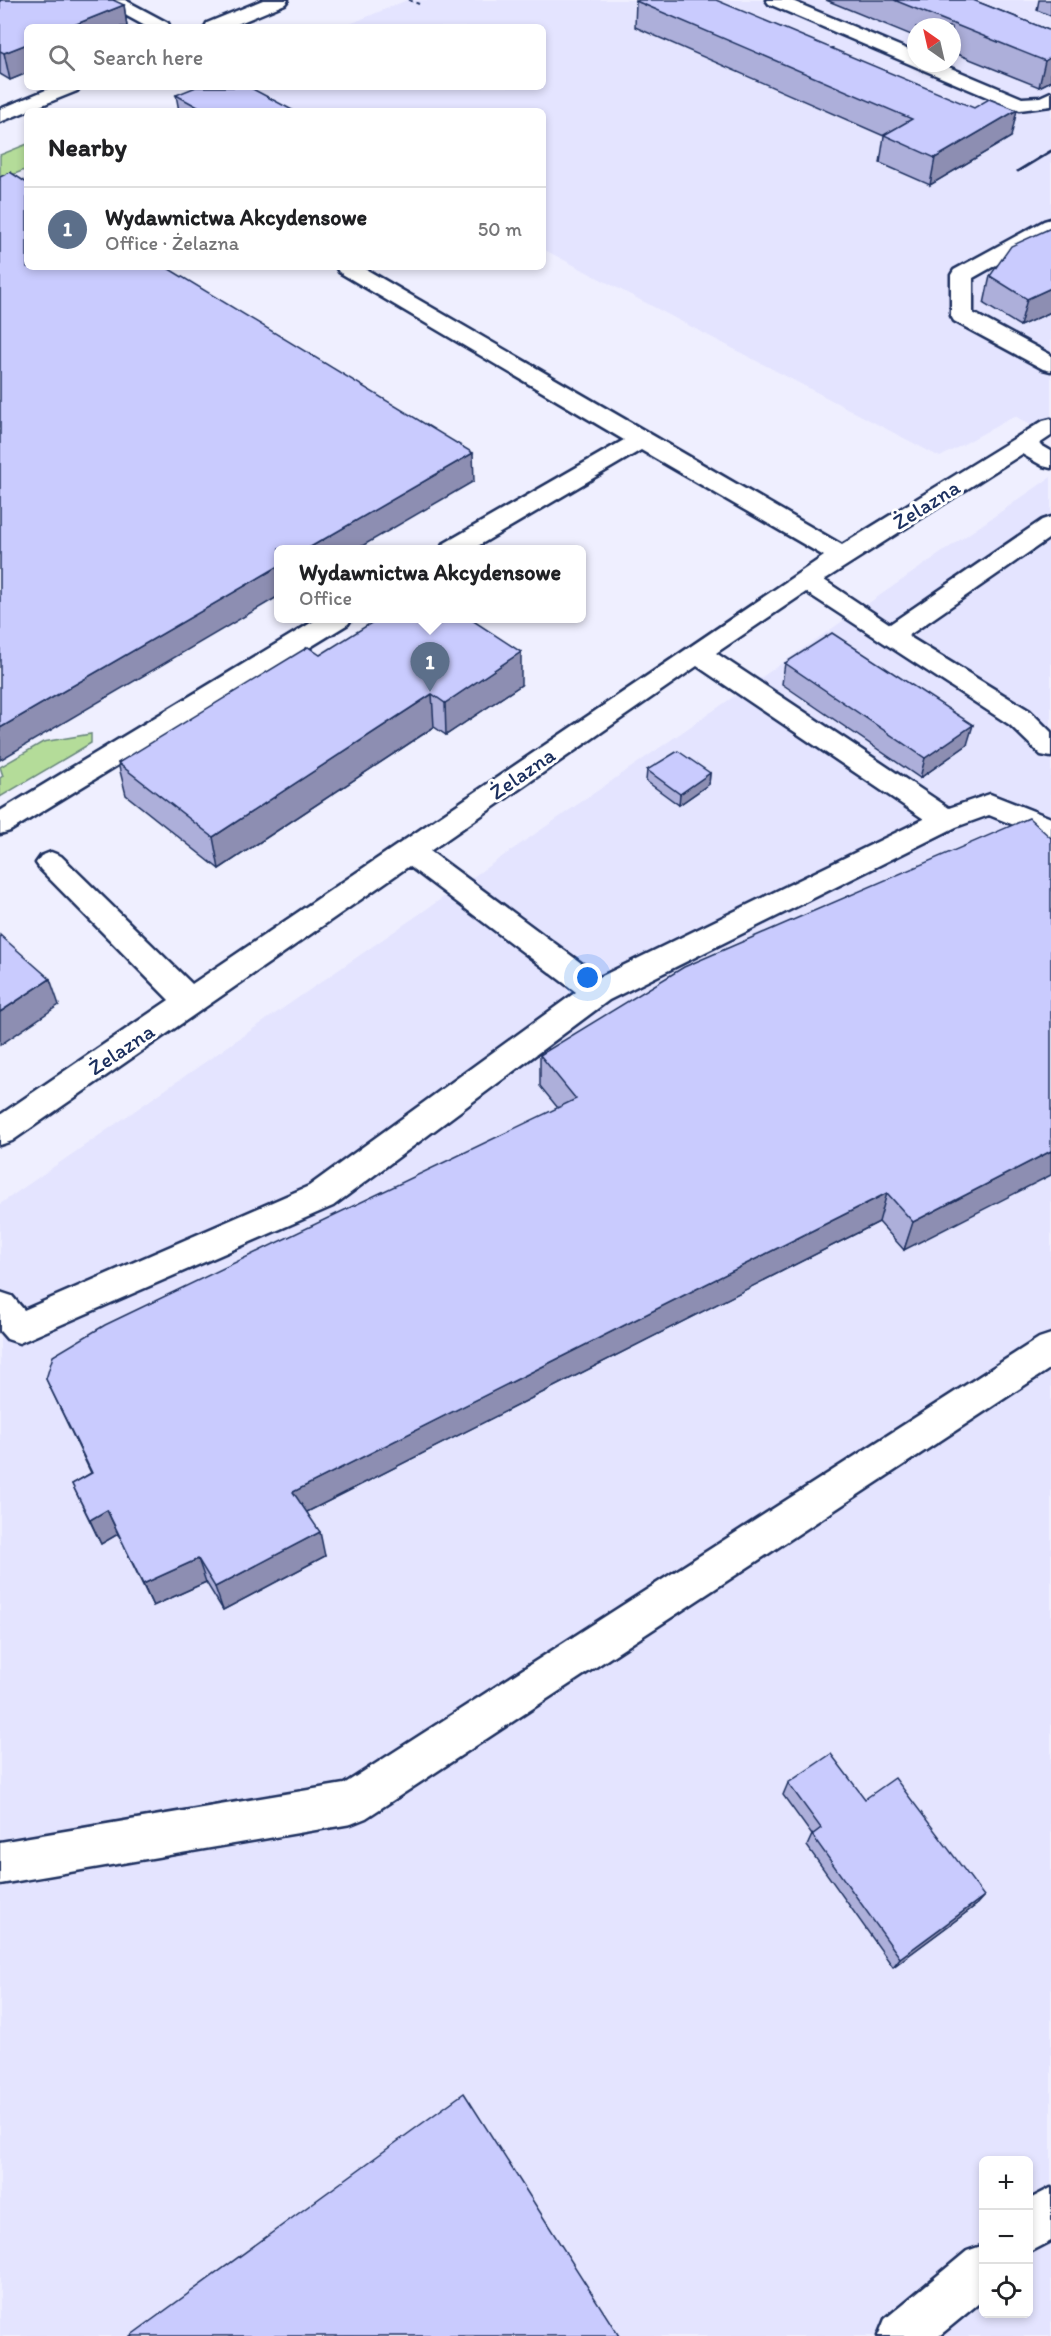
<!DOCTYPE html>
<meta charset="utf-8">
<style>
:root{--surface:#fff;--page:#f6f6f6;--text:#202124;--muted:#757577;--line:#e0e0e0;--accent:#c8321e}
body{margin:0;font-family:Itim,sans-serif;background:var(--page);color:var(--text)}
.controls{position:absolute;right:18px;bottom:18px;display:grid;overflow:hidden;border-radius:9px;box-shadow:0 3px 9px #0003}
.controls button{width:54px;height:54px;display:grid;place-items:center;padding:0;border:0;border-bottom:2px solid var(--line);background:var(--surface);color:var(--text);font:30px sans-serif}
.compass{position:absolute;left:907px;top:18px;width:54px;height:54px;border-radius:50%;background:var(--surface);box-shadow:0 3px 9px #0003;rotate:326deg}
.you{position:absolute;left:588px;top:978px;width:21px;height:21px;margin:-15px;border:4px solid #fff;border-radius:50%;background:#1a73e8;box-shadow:0 0 0 9px #1a73e833}
.badge{display:grid;place-items:center;width:39px;height:39px;border-radius:50%;background:var(--accent);color:#fff;font-size:20px;font-weight:700}
.pin{position:absolute;translate:-50% -50px;filter:drop-shadow(0 2px 3px #0008)}
.pin::after{content:'';position:absolute;top:32px;width:21px;height:18px;background:inherit;clip-path:polygon(0 0,100% 0,50% 100%)}
.popup{position:absolute;left:274px;top:545px;width:312px;height:78px;box-sizing:border-box;display:grid;place-content:center;border-radius:9px;background:var(--surface);filter:drop-shadow(0 2px 4px #0005);font-size:20px;white-space:nowrap;color:var(--muted)}
.popup b{font-size:22px;color:var(--text)}
.popup::after{content:'';position:absolute;left:50%;top:100%;margin-left:-12px;border:12px solid transparent;border-top-color:var(--surface)}
.list{margin:0;padding:0;list-style:none}
h2{display:flex;justify-content:space-between;align-items:center;height:78px;margin:0;padding:0 24px;font-size:26px}
h2 small{font-size:20px;font-weight:400;color:var(--muted)}
.list li{display:grid;grid-template-columns:39px 1fr auto;gap:18px;align-items:center;box-sizing:border-box;height:84px;padding:0 24px;border-top:2px solid var(--line)}
.list b{display:block;font-size:22px;white-space:nowrap}
.list p{margin:0;font-size:20px;white-space:nowrap;color:var(--muted)}
.list em{font-size:20px;font-style:normal;color:var(--muted)}
.icon{flex:none;width:33px;height:33px;fill:none;stroke:currentColor;stroke-width:2;stroke-linecap:round;stroke-linejoin:round}
.map{position:relative;flex:none;width:1051px;height:2336px;overflow:hidden}
.search{position:absolute;background:var(--surface);box-shadow:0 3px 9px #0003;left:24px;top:24px;width:522px;height:66px;display:flex;align-items:center;gap:15px;box-sizing:border-box;padding:0 21px;border-radius:9px;color:var(--muted);font-size:22px}
.panel{position:absolute;background:var(--surface);box-shadow:0 3px 9px #0003;left:24px;top:108px;width:522px;height:162px;border-radius:9px}
.map>svg:first-child{display:block}
.built{fill:#e4e4ff;fill-rule:evenodd}
.green{fill:#b4dc99;stroke:#68867c;stroke-width:1.5}
.lines{fill:none;stroke-linecap:round;stroke-linejoin:round}
.minor-casing{stroke:#1b2f5e;stroke-width:5}
.path{stroke:#1b2f5e;stroke-width:2;stroke-dasharray:4 3;stroke-linecap:butt}
.minor{fill:#fff;fill-rule:evenodd}
.rail{stroke:#1b2f5e;stroke-width:3}
.wall{fill:#adafda;stroke:#1b2f5e;stroke-width:1.5}
.shaded-wall{fill:#8d8eb2;stroke:#1b2f5e;stroke-width:1.5}
.building{fill:#c9cbfe;stroke:#1b2f5e;stroke-width:1.5}
.labels{text-anchor:middle;stroke-width:6;stroke-linejoin:round;paint-order:stroke}
.street-label{font-size:22px;fill:#1b2f5e;stroke:#fff}
</style>
<div class="map">
<svg width="1051" height="2336" viewBox="0 0 1051 2336">
<rect width="100%" height="100%" fill="#efefff"/>
<filter id="ink" filterUnits="userSpaceOnUse"><feTurbulence type="fractalNoise" baseFrequency=".0167" numOctaves="2"/><feDisplacementMap in="SourceGraphic" scale="12" xChannelSelector="R" yChannelSelector="G"/><feConvolveMatrix kernelMatrix="1 2 1 2 8 2 1 2 1" color-interpolation-filters="sRGB"/></filter>
<g filter="url(#ink)">
<!-- built -->
<path class="built" d="M407 0H1051V437L1015 416 940 457 543 249V111H280L235 87H543V27H343ZM916 27H952V63H916Z
M1051 477V2336H0V1204ZM984 2160H1028V2314H984Z"/>
<!-- green -->
<path class="green" d="M27 144V169L0 180V155Z
M91 734V743L0 797V778L3 776 0 767 43 742Z"/>
<g class="lines">
<defs>
<path id="minor" d="M102 0H125L168 23 170 27H147L105 4Z
M263 0H288L285 4 230 27H205L207 23Z
M766 0H790L916 53V63H939L1022 98 1040 97 1051 92V106L1020 110 1013 108 769 4Z
M53 87H80L77 91 0 122V109Z
M1051 219V234L973 278V313L1051 355V371L1043 369 954 321 951 316V275L954 270 1044 221Z
M336 267H362L842 545 1043 421 1051 419V436L1039 444 1051 451V468L1043 466 1022 454 824 580 890 624 1042 520 1051 517V537L908 636 1030 711 1051 732V757L1041 755 1010 725 806 592 716 653 949 808 990 794 1051 818V840L989 815 956 827 609 1000 333 1206 19 1343 7 1339 0 1331V1292L12 1296 24 1310 309 1186 576 992 409 866 12 1141 0 1145V1115L169 1000 41 870 36 863 41 856 51 852 61 856 192 984 824 556 641 450 471 550H440L443 544 624 440 339 272ZM697 666 924 819 600 977 430 851Z
M319 618H352L348 624 10 831 0 834V811Z
M1051 1334V1368L366 1818 351 1824 0 1884V1842L344 1784 1039 1338Z
M1051 2188V2241L1028 2253V2200Z
M984 2245V2299L939 2336H878L885 2319 967 2251Z"/>
</defs>
<!-- minor casing -->
<use href="#minor" class="minor-casing"/>
<!-- path -->
<path class="path" d="M409 0 419 4"/>
<!-- minor -->
<use href="#minor" class="minor"/>
<!-- rail -->
<path class="rail" d="M1018 171 1051 151"/>
</g>
<!-- wall -->
<path class="wall" d="M0 0 124 5 127 27H27V73L10 80 0 74Z
M826 0H973L1051 31V81L1039 87 952 52V27H916V37Z
M1039 0H1051V16L1037 10Z
M636 1 1011 137 930 185 880 163 884 136 635 27Z
M176 95 294 111H179Z
M1051 228V312L1020 326 984 304 990 276Z
M320 655 521 685 446 735 434 727 219 869 126 795 118 763Z
M785 663 967 745 920 778 782 684Z
M647 770 710 773 709 784 679 805 646 781Z
M1051 838 904 1250 879 1222 307 1512 325 1556 223 1610 206 1582 153 1606 118 1534 101 1544 72 1484 91 1473 46 1379 558 1108 540 1086V1055Z
M788 1783 865 1799 975 1906 893 1967 807 1846 812 1835 783 1795Z"/>
<!-- shaded-wall -->
<path class="shaded-wall" d="M124 5 127 27H69Z
M27 44V73L10 80 4 53Z
M1051 57V81L1039 87 1045 61Z
M1017 110 1011 137 930 185 935 158Z
M1051 288V312L1020 326 1027 299Z
M473 453 474 481 357 549H307Z
M279 566V596L0 760V728Z
M521 652V685L446 735 445 703Z
M432 694 434 727 219 869 213 837Z
M973 725 967 745 920 778 925 758Z
M710 773 709 784 679 805 680 794Z
M50 979 59 1005 0 1045V1012Z
M1051 1151V1175L904 1250 913 1222Z
M887 1193 879 1222 299 1516 293 1492Z
M107 1510 118 1534 101 1544 90 1520Z
M320 1532 325 1556 223 1610 215 1587Z
M198 1559 206 1582 153 1606 143 1584Z
M984 1896 975 1906 893 1967 900 1958Z"/>
<!-- building -->
<path class="building" d="M0 0H113L124 5 69 27H27V44L4 53 0 51Z
M639 0H716L974 108 989 99 1017 110 935 158 884 135 912 119 636 1Z
M894 0H973L1051 31V57L1045 61Z
M196 87H249L294 111H205L176 95Z
M10 172 27 183V267H166L473 453 307 549H279V566L0 728V177Z
M1051 228V288L1027 299 990 276 1011 246Z
M379 618H469L521 652 445 703 432 694 213 837 118 763 308 647 320 655Z
M832 633 973 725 925 758 785 663Z
M678 751 710 773 680 794 647 770Z
M1029 818 1051 838V1151L913 1222 887 1193 293 1492 320 1532 215 1587 198 1559 143 1584 107 1510 90 1520 72 1484 92 1473 46 1379 53 1356 105 1325 576 1099 540 1055 684 967Z
M0 935 50 979 0 1012Z
M831 1754 865 1799 895 1778 984 1896 900 1958 812 1835 821 1828 788 1783Z
M464 2093 619 2336H130Z"/>
</g>
<g class="labels">
<!-- street labels -->
<g class="street-label">
<text transform="translate(926 504) rotate(-32)" y="8">Żelazna</text>
<text transform="translate(522 773) rotate(-35)" y="8">Żelazna</text>
<text transform="translate(121 1049) rotate(-34)" y="8">Żelazna</text>
</g>
</g>
</svg>
<div class="controls">
<button>+</button>
<button>−</button>
<button><svg class="icon" aria-label="locate" viewBox="0 0 24 24"><circle cx="12" cy="12" r="6"/><path d="M12 2v4M12 18v4M2 12h4M18 12h4"/></svg></button>
</div>
<svg class="compass" viewBox="-18 -18 36 36"><path d="M0-13l5 13h-10z" fill="#e53935"/><path d="M0 13l5-13h-10z" fill="#757577"/></svg>
<div class="you"></div>
<div class="pin badge" style="left:430px;top:692px;background:#5c6f8a">1</div>
<div class="popup"><b>Wydawnictwa Akcydensowe</b>Office</div>
<div class="search"><svg class="icon" aria-label="search" viewBox="0 0 24 24"><circle cx="10" cy="10" r="6"/><path d="M15 15l6 6"/></svg>Search here</div>
<section class="panel">
<h2>Nearby<small></small></h2>
<ul class="list">
<li><span class="badge" style="background:#5c6f8a">1</span><div><b>Wydawnictwa Akcydensowe</b><p>Office · Żelazna</p></div><em>50 m</em></li>
</ul>
</section>
</div>
